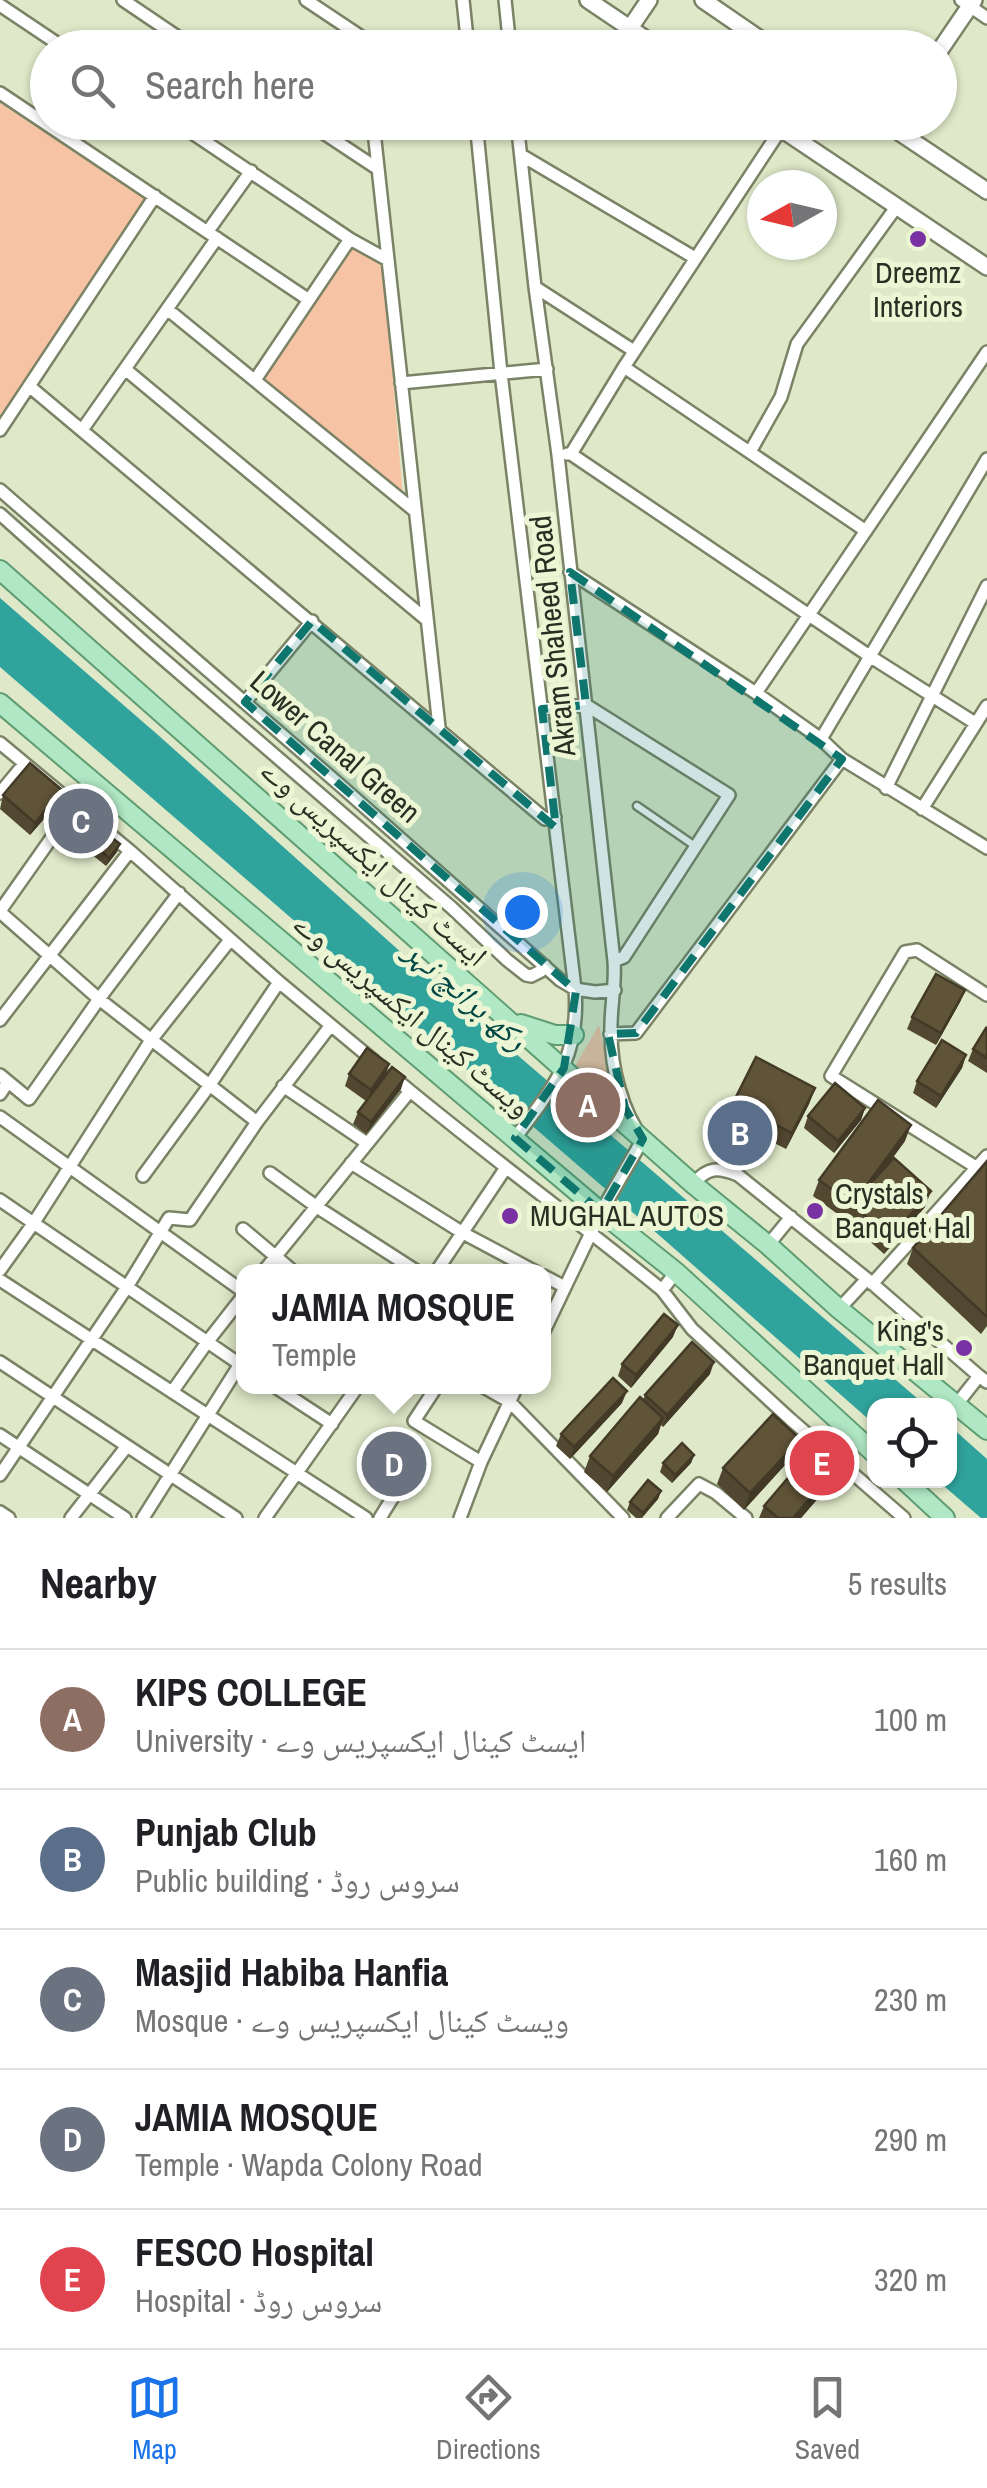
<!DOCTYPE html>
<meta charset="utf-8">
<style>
:root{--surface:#fff;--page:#f6f6f6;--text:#202124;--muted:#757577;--line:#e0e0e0;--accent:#1a73e8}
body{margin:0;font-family:"Archivo Narrow","Noto Naskh Arabic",sans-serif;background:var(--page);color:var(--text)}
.controls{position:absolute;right:30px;bottom:30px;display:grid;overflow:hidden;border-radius:20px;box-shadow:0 2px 8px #0004}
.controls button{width:90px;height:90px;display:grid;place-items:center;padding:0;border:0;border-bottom:2px solid var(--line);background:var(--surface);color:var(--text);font:50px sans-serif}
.compass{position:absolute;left:747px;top:170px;width:90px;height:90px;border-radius:50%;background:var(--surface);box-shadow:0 2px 8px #0004;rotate:262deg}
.you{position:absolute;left:522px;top:912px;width:35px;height:35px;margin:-25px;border:8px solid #fff;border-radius:50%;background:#1a73e8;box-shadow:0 0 0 15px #1a73e833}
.badge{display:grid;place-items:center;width:65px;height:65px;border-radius:50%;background:var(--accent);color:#fff;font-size:32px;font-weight:700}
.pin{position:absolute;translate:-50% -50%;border:5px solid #fff;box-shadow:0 2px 10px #0006}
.popup{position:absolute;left:236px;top:1264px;width:315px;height:130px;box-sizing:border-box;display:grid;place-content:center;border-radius:20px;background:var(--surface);filter:drop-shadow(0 2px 8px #0005);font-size:32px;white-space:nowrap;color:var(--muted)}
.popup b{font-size:38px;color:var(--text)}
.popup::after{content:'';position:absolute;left:50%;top:100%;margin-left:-20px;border:20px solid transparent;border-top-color:var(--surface)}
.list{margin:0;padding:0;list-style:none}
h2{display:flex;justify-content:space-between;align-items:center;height:130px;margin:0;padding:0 40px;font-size:42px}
h2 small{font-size:32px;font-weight:400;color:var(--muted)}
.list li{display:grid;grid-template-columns:65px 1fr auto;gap:30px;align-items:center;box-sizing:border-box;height:140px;padding:0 40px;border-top:2px solid var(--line)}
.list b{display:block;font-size:38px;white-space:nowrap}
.list p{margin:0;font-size:32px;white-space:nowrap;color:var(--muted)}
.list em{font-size:32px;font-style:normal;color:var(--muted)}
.icon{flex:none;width:55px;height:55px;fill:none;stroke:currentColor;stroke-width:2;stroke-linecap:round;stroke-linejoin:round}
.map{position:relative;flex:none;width:987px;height:1518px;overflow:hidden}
.search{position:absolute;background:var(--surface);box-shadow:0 2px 8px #0004;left:30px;right:30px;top:30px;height:110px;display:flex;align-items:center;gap:25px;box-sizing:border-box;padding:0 35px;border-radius:55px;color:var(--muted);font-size:38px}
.sheet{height:830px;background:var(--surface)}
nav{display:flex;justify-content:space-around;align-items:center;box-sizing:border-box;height:140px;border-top:2px solid var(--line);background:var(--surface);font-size:28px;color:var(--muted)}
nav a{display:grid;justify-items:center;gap:5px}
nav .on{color:var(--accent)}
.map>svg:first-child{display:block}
.green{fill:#f6c3a5}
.water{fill:#30a39c}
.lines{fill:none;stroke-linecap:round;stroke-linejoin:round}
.lane-casing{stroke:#7b8366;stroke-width:11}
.street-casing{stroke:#7b8366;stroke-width:16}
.secondary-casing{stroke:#7b8366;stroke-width:20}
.primary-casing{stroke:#5f9c71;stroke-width:22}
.lane{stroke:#fff;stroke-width:6}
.street{stroke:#fff;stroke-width:11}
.secondary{stroke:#fff;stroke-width:15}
.primary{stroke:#b0e7c4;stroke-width:18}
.wall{fill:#524730}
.shaded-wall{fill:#423a27}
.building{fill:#5f5338;stroke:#423a27;stroke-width:2.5}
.marked{fill:#0f766e;fill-opacity:0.2;stroke:#0f766e;stroke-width:8;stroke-dasharray:20 12;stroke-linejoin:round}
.poi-dot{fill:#7931a4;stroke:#ecf6d5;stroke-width:4}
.labels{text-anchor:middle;stroke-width:10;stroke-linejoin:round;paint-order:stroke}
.poi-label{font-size:30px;fill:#2b2e22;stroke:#ecf6d5;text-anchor:start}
.street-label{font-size:30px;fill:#2b2e22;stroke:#ecf6d5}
.water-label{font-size:32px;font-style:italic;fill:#034845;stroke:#ecf6d5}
</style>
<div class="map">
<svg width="987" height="1518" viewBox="0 0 987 1518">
<rect width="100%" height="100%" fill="#dfe8c8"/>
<!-- green -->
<path class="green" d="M0 103 145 198 0 419Z
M349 246 383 264 403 497 261 380Z
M599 1025 616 1106 572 1071Z"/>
<!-- water -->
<path class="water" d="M0 598 158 735 479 1022 925 1405 874 1406V1424L660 1236 0 667Z
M950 1426 987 1459V1518H981L938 1481 950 1480Z"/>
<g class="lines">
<defs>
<path id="lane" d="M637 806 695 846"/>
<path id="street" d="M123 0 194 48
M306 0 378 48
M463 0 468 48
M505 0 510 48
M961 0 987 18
M0 5 64 48
M0 93 309 300
M176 122 350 239 388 260
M307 122 378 169
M373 122 439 727
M476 122 501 373 575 989 595 992 615 990
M517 122 535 287 558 455 614 961C616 985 610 1009 611 1033 611 1068 622 1112 643 1139L601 1212 544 1331
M521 155 695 258
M208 231 251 171
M535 287 634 351
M167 309 415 511
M624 367 866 531
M125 369 427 620
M255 380 350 239
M401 383 547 369
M29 386 545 819 555 817
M0 430 155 196
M82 430 217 238
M750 452 781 397 797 344 897 206
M567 454H571L624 367 781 129
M571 454 871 657 975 723
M0 490 341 786 560 980 575 989C580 1058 554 1086 515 1138
M0 514 147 645 452 908 507 960 526 975 531 976 541 971 545 966
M570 572 756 693 821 739 842 759 987 848
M756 693 987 352
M245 702 312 621
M542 709 586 705 729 795 624 957 614 961
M821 739 987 459
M0 743 130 851 279 982 374 1061
M886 788 987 586
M0 793 24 764
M922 809 987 706
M0 911 74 806
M0 912 99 999 257 1122
M987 995 917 950 905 952 831 1076 987 1174
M0 1020 130 851
M610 1034 636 1033 842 759
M0 1075 29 1099 99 999 179 893
M392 1076C480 1150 573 1217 662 1290
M283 1086 367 1143
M0 1094 8 1082
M0 1117 244 1292
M351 1163 463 1233 536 1272
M270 1173 317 1207 418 1272
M143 1176 209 1086 279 982
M693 1184C708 1167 717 1167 738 1175L867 1279 979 1376
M0 1200 244 1367
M243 1229 294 1272
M768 1245 791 1217
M0 1270 33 1224 151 1040 230 940
M263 1272 410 1091
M436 1272 505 1169
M676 1272 662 1290 692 1329 790 1419 904 1518
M544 1276 565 1287
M0 1280 366 1518
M872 1284 987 1156
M839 1309 867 1279
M0 1362 236 1518
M274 1386 332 1424
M437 1386 414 1421 481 1462
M482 1386 510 1402 623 1518
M172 1392 208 1341 244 1295
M957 1404 979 1376 987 1382
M0 1435 125 1518
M0 1475 127 1287 169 1218 190 1220 257 1122 331 1025
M0 1512 9 1518
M71 1518 127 1446
M143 1518 242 1361
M265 1518 358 1386
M380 1518 393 1497
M460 1518 481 1462 517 1386
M667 1518 699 1484 716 1493 746 1518"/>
<path id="secondary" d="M588 0 659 48
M703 0 773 48
M630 28 649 0
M940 50 974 0
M771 122 987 267
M884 122 987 191"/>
<path id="primary" d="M0 570 693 1184 768 1245 839 1309 987 1430
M0 703 601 1212 676 1272 874 1453
M521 1024 555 1035H574
M904 1480 945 1518"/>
</defs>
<!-- lane casing -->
<use href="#lane" class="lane-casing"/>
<!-- street casing -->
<use href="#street" class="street-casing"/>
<!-- secondary casing -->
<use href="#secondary" class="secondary-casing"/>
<!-- primary casing -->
<use href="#primary" class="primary-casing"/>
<!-- lane -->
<use href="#lane" class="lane"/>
<!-- street -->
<use href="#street" class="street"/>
<!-- secondary -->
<use href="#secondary" class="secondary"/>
<!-- primary -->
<use href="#primary" class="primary"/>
</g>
<!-- wall -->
<path class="wall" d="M3 795 58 803 30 835 0 809Z
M88 840 117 852 106 866 85 849Z
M965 990 960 1002 936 1045 907 1029 912 1017Z
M987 1029V1073L968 1061 973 1049Z
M966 1055 962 1068 936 1108 913 1093 917 1081Z
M389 1064 385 1076 401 1089 366 1134 353 1124 358 1112 366 1101 345 1086 349 1074Z
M815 1088 809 1104 786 1149 727 1119 733 1103Z
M865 1108 861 1120 834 1153 804 1128 808 1116Z
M905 1141 888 1164 925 1207 884 1254 847 1221 813 1196 819 1180Z
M987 1162V1326L981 1334 907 1264 913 1248Z
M673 1337 631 1388 618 1376 622 1364Z
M710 1374 663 1427 661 1425 658 1434 607 1492 584 1472 590 1456 643 1400 645 1395Z
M622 1403 570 1459 556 1446 561 1434Z
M694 1455 691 1463 672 1483 660 1472 663 1463Z
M794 1455 744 1510 717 1484 723 1468Z
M839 1464 833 1481 801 1518H759L764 1506Z
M661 1491 658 1499 642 1518H636L627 1510 630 1502Z"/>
<!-- shaded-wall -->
<path class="shaded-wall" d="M62 790 58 803 30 835 35 823Z
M120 844 117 852 106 866 109 858Z
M965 990 960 1002 936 1045 941 1033Z
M966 1055 962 1068 936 1108 941 1096Z
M389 1064 385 1076 367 1102 371 1090Z
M405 1077 401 1089 366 1134 371 1122Z
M815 1088 809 1104 786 1149 792 1133Z
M865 1108 861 1120 834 1153 838 1141Z
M911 1125 905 1141 856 1208 858 1197Z
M931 1191 925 1207 884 1254 890 1238Z
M678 1325 673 1337 631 1388 636 1375Z
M714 1362 710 1374 663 1427 667 1415Z
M627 1391 622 1403 570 1459 574 1447Z
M663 1418 658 1434 607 1492 613 1476Z
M800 1439 794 1455 744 1510 750 1493Z
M694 1455 691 1463 672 1483 675 1475Z
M839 1464 833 1481 801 1518H793Z
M661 1491 658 1499 641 1518 643 1513Z"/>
<!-- building -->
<path class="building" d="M30 763 62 790 35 823 3 795Z
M98 827 120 844 109 858 88 840Z
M936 974 965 990 941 1033 912 1017Z
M986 1028 987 1029V1058L973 1049Z
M942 1040 966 1055 941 1096 917 1081Z
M367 1048 389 1064 371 1090 349 1074Z
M756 1057 815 1088 792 1133 733 1103Z
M392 1067 405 1077 371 1122 358 1112Z
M835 1083 865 1108 838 1141 808 1116Z
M878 1100 911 1125 858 1197 894 1158 931 1191 890 1238 853 1205 819 1180Z
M987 1161V1317L913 1248Z
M664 1314 678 1325 636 1375 622 1364Z
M692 1342 714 1362 667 1415 645 1395Z
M613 1378 627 1391 574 1447 561 1434Z
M640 1397 663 1418 613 1476 590 1456Z
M773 1414 800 1439 750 1493 723 1468Z
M682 1443 694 1455 675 1475 663 1463Z
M816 1445 839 1464 793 1518H778L764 1506Z
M648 1480 661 1491 643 1513 630 1502Z"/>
<!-- marked area -->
<path class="marked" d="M570 572 842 759 636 1033 608 1034 625 1108 643 1139 601 1212 515 1138 564 1068 576 991 245 702 312 621 556 828 542 709 586 705Z"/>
<!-- markers -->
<g class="poi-dot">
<circle cx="918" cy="239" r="10"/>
<circle cx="815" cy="1211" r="10"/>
<circle cx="510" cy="1216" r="10"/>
<circle cx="964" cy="1348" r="10"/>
</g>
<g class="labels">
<!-- poi labels -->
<g class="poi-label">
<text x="918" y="283" text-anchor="middle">Dreemz<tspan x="918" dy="34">Interiors</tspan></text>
<text x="835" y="1204">Crystals<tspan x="835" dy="34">Banquet Hal</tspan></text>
<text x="530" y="1226">MUGHAL AUTOS</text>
<text x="944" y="1341" text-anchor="end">King's<tspan x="944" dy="34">Banquet Hall</tspan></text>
</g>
<!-- street labels -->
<g class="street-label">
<text transform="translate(553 636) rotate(-96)" y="10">Akram Shaheed Road</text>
<text transform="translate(335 747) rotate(41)" y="10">Lower Canal Green</text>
<text transform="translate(374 863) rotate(42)" y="10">ایسٹ کینال ایکسپریس وے</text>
<text transform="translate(412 1015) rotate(40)" y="10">ویسٹ کینال ایکسپریس وے</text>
</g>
<!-- water labels -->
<g class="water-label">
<text transform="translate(466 995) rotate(41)" y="11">رکھ برانچ نہر</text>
</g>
</g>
</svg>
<div class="controls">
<button><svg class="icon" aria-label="locate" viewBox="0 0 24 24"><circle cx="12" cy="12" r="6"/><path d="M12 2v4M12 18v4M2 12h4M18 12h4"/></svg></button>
</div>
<svg class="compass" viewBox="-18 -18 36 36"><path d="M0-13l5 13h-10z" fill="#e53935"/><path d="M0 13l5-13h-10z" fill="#757577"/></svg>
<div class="you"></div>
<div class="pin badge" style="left:588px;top:1105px;background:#8d6e63">A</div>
<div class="pin badge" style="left:740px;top:1133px;background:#5c6f8a">B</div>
<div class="pin badge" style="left:81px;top:821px;background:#6b7280">C</div>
<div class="pin badge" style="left:394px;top:1464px;background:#6b7280">D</div>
<div class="popup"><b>JAMIA MOSQUE</b>Temple</div>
<div class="pin badge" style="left:822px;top:1463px;background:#e0444e">E</div>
<div class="search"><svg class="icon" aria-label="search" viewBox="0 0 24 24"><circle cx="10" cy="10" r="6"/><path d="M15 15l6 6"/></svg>Search here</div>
</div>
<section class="sheet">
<h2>Nearby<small>5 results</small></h2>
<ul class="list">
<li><span class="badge" style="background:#8d6e63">A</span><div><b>KIPS COLLEGE</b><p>University · ایسٹ کینال ایکسپریس وے</p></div><em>100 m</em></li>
<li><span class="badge" style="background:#5c6f8a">B</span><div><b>Punjab Club</b><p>Public building · سروس روڈ</p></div><em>160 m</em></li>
<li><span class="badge" style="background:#6b7280">C</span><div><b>Masjid Habiba Hanfia</b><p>Mosque · ویسٹ کینال ایکسپریس وے</p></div><em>230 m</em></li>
<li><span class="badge" style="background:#6b7280">D</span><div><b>JAMIA MOSQUE</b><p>Temple · Wapda Colony Road</p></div><em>290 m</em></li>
<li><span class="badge" style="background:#e0444e">E</span><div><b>FESCO Hospital</b><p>Hospital · سروس روڈ</p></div><em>320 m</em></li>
</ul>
</section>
<nav>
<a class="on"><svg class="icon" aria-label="map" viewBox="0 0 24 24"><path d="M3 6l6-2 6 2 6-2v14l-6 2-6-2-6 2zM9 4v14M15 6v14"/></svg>Map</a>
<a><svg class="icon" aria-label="directions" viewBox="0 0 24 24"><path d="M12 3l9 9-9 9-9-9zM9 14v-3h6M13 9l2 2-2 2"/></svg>Directions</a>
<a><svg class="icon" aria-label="saved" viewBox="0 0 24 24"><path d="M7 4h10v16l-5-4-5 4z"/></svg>Saved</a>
</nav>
